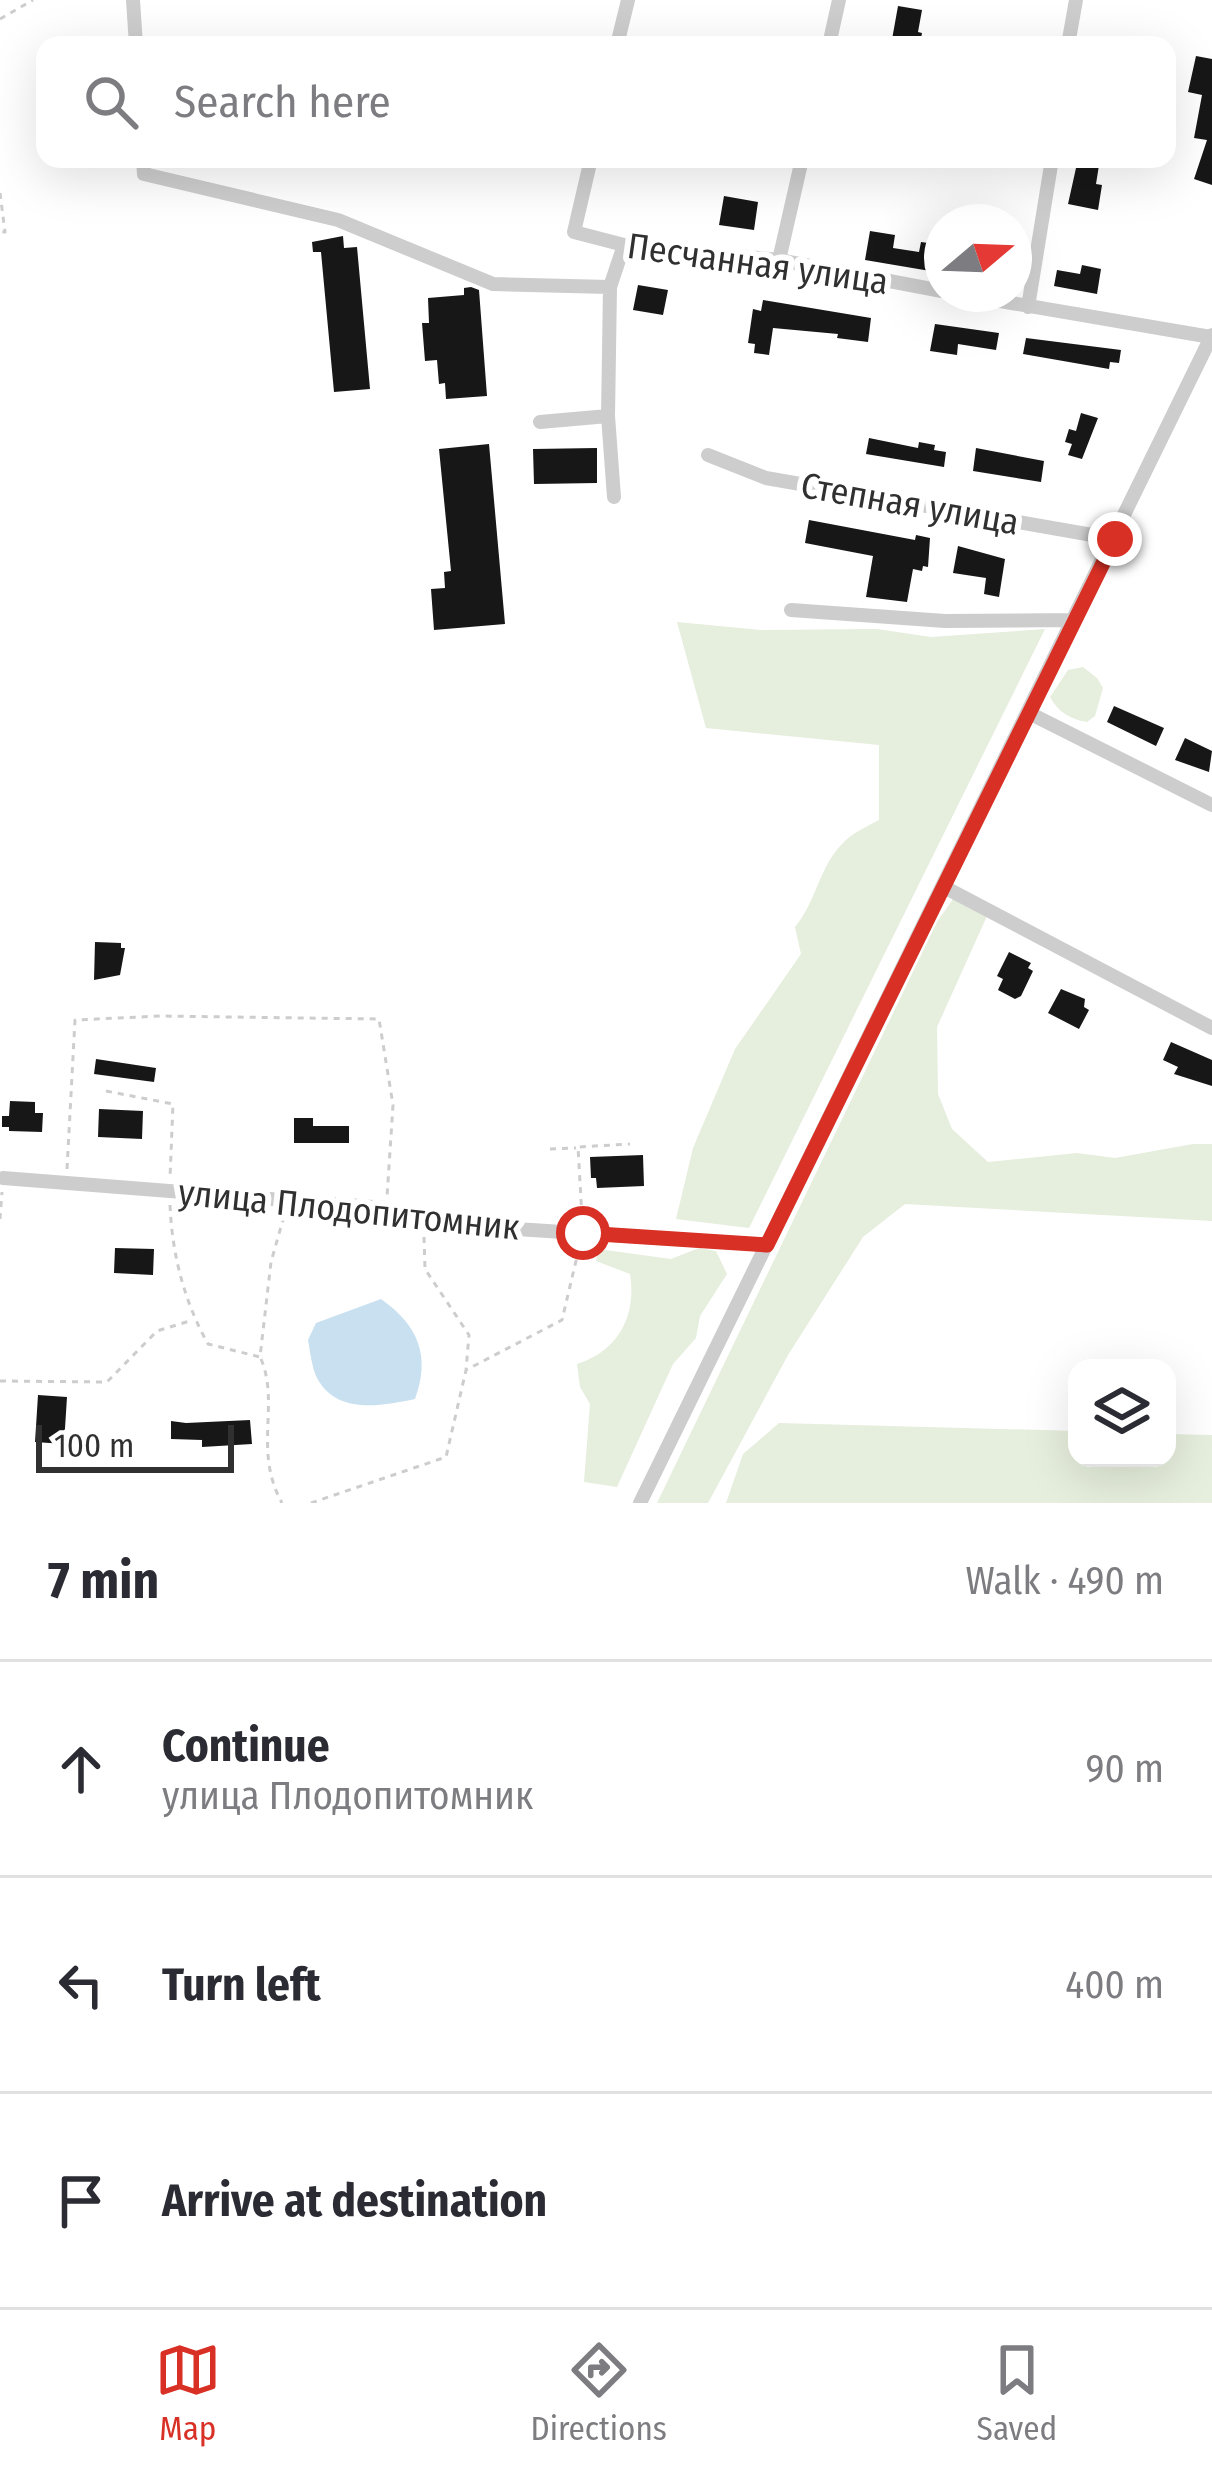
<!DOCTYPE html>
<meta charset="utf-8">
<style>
:root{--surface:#fff;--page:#f2f2f3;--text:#2b2b33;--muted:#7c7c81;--line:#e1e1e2;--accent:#d93025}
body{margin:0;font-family:"Fira Sans Condensed",sans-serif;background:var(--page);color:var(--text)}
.controls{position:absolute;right:36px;bottom:36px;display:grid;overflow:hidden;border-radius:24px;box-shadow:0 12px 48px #0002}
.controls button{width:108px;height:108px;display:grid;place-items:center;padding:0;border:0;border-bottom:3px solid var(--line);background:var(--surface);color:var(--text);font:60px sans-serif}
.compass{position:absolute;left:924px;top:204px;width:108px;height:108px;border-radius:50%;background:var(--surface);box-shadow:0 12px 48px #0002;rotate:71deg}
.scale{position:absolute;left:36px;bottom:30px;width:198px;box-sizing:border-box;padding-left:12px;border:6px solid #303030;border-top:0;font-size:33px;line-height:42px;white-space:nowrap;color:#303030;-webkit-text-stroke:9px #fff;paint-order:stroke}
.stop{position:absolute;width:36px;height:36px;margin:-27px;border:9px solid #d93025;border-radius:50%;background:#fff}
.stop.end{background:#d93025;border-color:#fff;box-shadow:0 3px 12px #0008}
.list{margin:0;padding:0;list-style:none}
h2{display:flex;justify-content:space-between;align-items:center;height:156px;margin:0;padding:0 48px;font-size:51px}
h2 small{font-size:39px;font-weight:400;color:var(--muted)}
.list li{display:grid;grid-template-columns:78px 1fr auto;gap:36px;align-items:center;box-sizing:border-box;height:216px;padding:0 48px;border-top:3px solid var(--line)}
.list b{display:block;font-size:45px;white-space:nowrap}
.list p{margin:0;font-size:39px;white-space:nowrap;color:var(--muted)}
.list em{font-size:39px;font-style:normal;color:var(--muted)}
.icon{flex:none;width:66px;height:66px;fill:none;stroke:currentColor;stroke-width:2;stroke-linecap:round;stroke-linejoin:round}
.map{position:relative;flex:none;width:1212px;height:1503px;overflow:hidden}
.search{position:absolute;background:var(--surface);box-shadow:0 12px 48px #0002;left:36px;right:36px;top:36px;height:132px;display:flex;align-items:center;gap:30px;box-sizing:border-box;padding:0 42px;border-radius:24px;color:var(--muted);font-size:45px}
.sheet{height:804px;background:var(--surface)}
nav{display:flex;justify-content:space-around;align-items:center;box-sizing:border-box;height:168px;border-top:3px solid var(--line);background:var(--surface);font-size:33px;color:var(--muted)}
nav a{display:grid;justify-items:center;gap:6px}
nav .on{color:var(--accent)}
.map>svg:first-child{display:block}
.green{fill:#e6eedd}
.water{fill:#c8e0ef}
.building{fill:#171717}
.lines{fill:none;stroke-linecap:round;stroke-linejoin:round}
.path{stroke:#cdcdcd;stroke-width:3;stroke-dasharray:6 6;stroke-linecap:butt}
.minor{stroke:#cdcdcd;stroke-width:14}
.route{stroke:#d93025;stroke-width:15}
.labels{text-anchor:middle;stroke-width:12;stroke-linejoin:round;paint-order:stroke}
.street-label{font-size:36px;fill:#303030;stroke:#fff}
</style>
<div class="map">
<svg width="1212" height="1503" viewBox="0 0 1212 1503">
<rect width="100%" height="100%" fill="#fff"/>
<!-- green -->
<path class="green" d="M677 622 761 630 877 629 931 637 1045 629 749 1228 676 1219 693 1148 735 1049 801 954 795 927C817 901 819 865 845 841 854 832 868 826 879 820V745L706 728Z
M1083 667 1097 678 1103 688 1095 716 1087 722C1070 719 1058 712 1050 697L1068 670Z
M953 899 987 916 937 1027 938 1094 952 1129 988 1162 1077 1153 1115 1158 1193 1144H1212V1221L905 1204 863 1237 788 1355 708 1503H657L937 922Z
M699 1248 716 1251 727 1274 700 1316 696 1338 673 1364 617 1487 584 1482 590 1404 580 1387 577 1364C618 1351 637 1316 630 1274L596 1261 598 1249 671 1259Z
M779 1423 1077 1431V1458H1167V1434L1212 1435V1503H726L743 1454Z"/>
<!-- water -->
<path class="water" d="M381 1299C418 1325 431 1356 415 1399 381 1406 337 1415 317 1378 312 1368 310 1351 308 1340L316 1323Z"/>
<!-- building -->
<path class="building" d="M898 6 922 10 918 32 922 33 920 45H891Z
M1196 56 1212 59V185L1194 179 1207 140 1194 138 1202 95 1188 92Z
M1078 159H1100L1096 184 1102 185 1098 210 1068 204Z
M724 196 758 202 754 230 719 225Z
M870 231 895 235 893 248 919 252 921 242 942 245V273L865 260Z
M343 236 344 248 357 247 370 389 334 392 321 252H313L312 242Z
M1082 265 1101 269 1097 294 1054 286 1057 270 1080 274Z
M638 285 668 290 663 315 633 310Z
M471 287 479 290 487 396 446 399 445 383 439 384 437 360 425 361 422 323H429L428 298 464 295V288Z
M763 300 871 318 868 342 837 338 838 334 773 328 769 355 754 353 755 344 748 343 753 309 761 311Z
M935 324 999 333 996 350 958 344 957 355 930 351Z
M1026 338 1121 350 1119 363 1110 362 1109 369 1023 354Z
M1081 413 1098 418 1082 459 1068 455 1072 444 1065 442 1069 429 1076 431Z
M869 438 918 448 919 442 935 445 934 450 946 452 944 467 866 454Z
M489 444 505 624 434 630 431 589 445 588 444 572 451 571 439 449Z
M597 448V483L534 484 533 449Z
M976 448 1044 461 1041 482 973 471Z
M809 520 915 540 916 535 930 538 928 567 923 566 922 571 913 569 907 602 866 597 873 556 805 543Z
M958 546 1005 559 999 597 984 594 986 578 953 573Z
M1114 706 1164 728 1156 746 1107 722Z
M1185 738 1212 751 1209 772 1175 760Z
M95 942 121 943V948H125L120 975 94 980Z
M1009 952 1031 963 1028 968 1033 971 1021 996 1015 999 998 990 1003 979 997 976Z
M1061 989 1085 999 1084 1007 1089 1010 1079 1029 1048 1013Z
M1171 1042 1212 1060V1086L1174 1074 1178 1067 1163 1060Z
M96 1059 156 1068 154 1082 94 1074Z
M10 1101 35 1102V1113H43L42 1132 9 1131V1127H2V1116H9Z
M99 1109 143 1111 142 1139 98 1137Z
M294 1118H313V1126H349V1143H294Z
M643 1155 644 1186 597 1188 596 1178H591L590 1157Z
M115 1248 154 1249 153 1275 114 1273Z
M38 1395 67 1397 64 1444 35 1442Z
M250 1420 252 1444 202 1447V1440L171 1439V1421L186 1423Z"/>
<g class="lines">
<!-- path -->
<path class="path" d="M0 19 33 0
M0 193 5 232H0
M106 1091 173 1104 170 1178
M550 1149 576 1148
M67 1169 75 1020 161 1016 379 1019 393 1105 387 1197
M170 1205C172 1254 184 1301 208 1344L260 1357 271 1262 284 1216
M582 1217 578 1147 630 1144
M0 1219 2 1192
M424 1237 425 1269 469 1335 466 1370
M261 1359C280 1404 253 1451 282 1503
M0 1381 107 1382 157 1331 193 1320
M311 1503 446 1457 466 1370 562 1320 580 1244"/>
<!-- minor -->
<path class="minor" d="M133 0 136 45
M617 45 628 0
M829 45 839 0
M1068 45 1076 0
M143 159 144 174 338 220 493 284 610 287 624 245
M591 159 574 232 624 245 779 260 942 291
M779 260 802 159
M610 287 608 416 614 497
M959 294 1211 337
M1028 307 1052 159
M540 422 608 416
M708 455 766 478 1115 539
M791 610 945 621 1075 620
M1029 713 1212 805
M944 887 1212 1028
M3 1178 386 1208 423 1223 767 1245
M640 1503 1212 335"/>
</g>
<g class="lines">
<!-- route -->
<path class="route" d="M583 1233 767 1245 1115 539"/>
</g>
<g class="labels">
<!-- street labels -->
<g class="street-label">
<text transform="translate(758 263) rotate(8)" y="13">Песчанная улица</text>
<text transform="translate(910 503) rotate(10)" y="13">Степная улица</text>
<text transform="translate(349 1209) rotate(6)" y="13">улица Плодопитомник</text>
</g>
</g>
</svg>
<div class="controls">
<button><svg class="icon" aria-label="layers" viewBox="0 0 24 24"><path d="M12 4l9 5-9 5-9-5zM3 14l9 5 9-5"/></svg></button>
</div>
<svg class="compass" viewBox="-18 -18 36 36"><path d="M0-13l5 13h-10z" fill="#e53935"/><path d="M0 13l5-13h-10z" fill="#7c7c81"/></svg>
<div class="scale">100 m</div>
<div class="stop" style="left:583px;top:1233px"></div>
<div class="stop end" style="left:1115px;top:539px"></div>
<div class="search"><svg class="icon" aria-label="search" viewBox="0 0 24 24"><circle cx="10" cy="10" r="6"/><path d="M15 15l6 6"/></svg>Search here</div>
</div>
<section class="sheet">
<h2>7 min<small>Walk · 490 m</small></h2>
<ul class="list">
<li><svg class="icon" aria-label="ahead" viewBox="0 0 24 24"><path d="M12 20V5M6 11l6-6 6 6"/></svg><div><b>Continue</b><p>улица Плодопитомник</p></div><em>90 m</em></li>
<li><svg class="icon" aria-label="left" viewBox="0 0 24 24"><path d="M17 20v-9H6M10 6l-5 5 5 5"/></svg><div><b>Turn left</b></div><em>400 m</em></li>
<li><svg class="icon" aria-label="arrive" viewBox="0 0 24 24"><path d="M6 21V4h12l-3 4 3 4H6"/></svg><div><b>Arrive at destination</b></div></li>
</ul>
</section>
<nav>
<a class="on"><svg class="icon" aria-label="map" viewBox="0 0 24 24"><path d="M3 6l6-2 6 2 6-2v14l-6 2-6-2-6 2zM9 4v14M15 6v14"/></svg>Map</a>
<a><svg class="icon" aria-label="directions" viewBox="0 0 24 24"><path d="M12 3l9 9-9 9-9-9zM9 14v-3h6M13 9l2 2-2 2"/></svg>Directions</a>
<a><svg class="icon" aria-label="saved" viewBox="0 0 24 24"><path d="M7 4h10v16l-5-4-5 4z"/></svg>Saved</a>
</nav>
